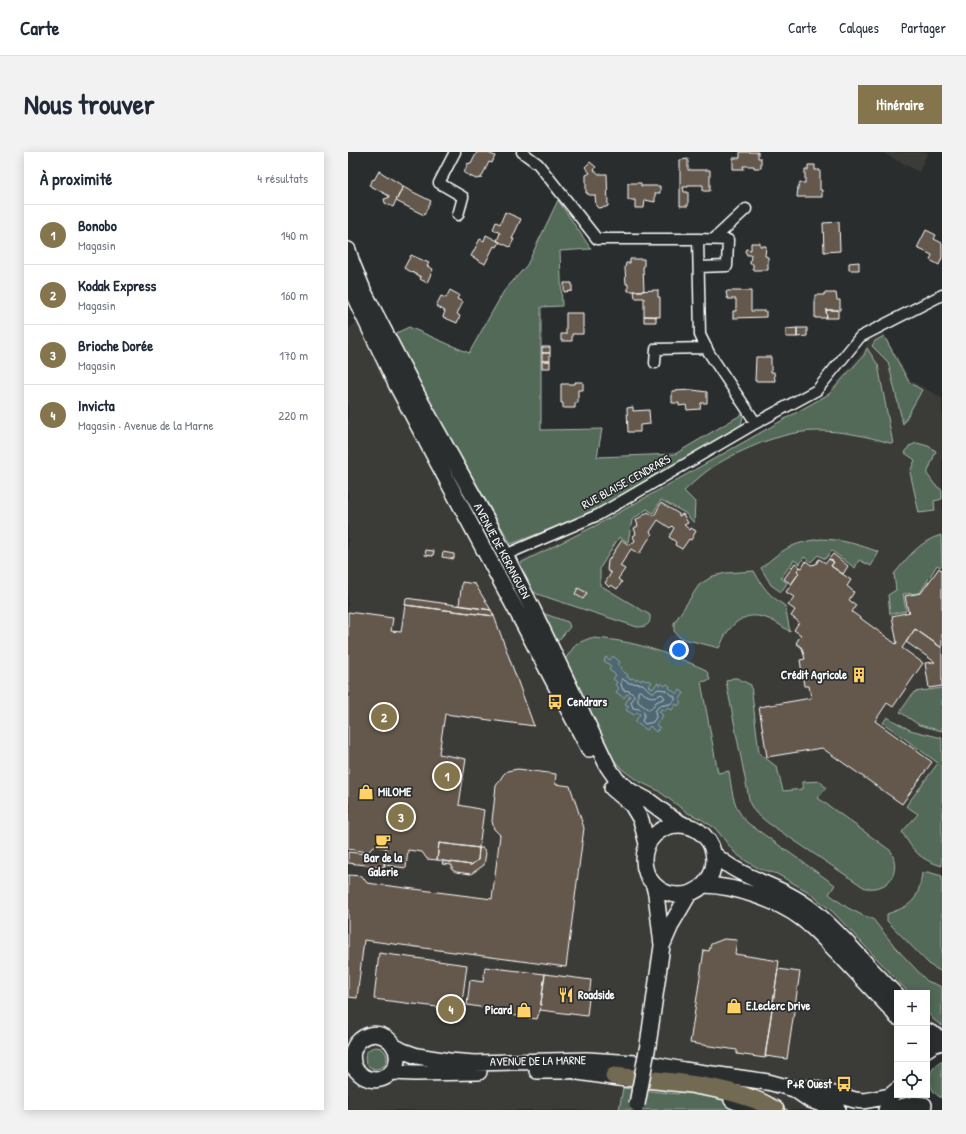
<!DOCTYPE html>
<html lang="fr">
<meta charset="utf-8">
<style>
:root{--surface:#fff;--page:#f2f2f3;--text:#1f2937;--muted:#747a83;--line:#e0e1e3;--accent:#84754c}
body{margin:0;font-family:"Patrick Hand",sans-serif;background:var(--page);color:var(--text)}
.controls{position:absolute;right:12px;bottom:12px;display:grid;overflow:hidden;border-radius:0px;box-shadow:0 2px 10px #0003}
.controls button{width:36px;height:36px;display:grid;place-items:center;padding:0;border:0;border-bottom:1px solid var(--line);background:var(--surface);color:var(--text);font:20px sans-serif}
.you{position:absolute;left:331px;top:498px;width:14px;height:14px;margin:-10px;border:3px solid #fff;border-radius:50%;background:#1a73e8;box-shadow:0 0 0 6px #1a73e833}
.badge{display:grid;place-items:center;width:26px;height:26px;border-radius:50%;background:var(--accent);color:#fff;font-size:13px;font-weight:700}
.pin{position:absolute;translate:-50% -50%;border:2px solid #fff;box-shadow:0 1px 4px #0006}
.list{margin:0;padding:0;list-style:none}
h2{display:flex;justify-content:space-between;align-items:center;height:52px;margin:0;padding:0 16px;font-size:17px}
h2 small{font-size:13px;font-weight:400;color:var(--muted)}
.list li{display:grid;grid-template-columns:26px 1fr auto;gap:12px;align-items:center;box-sizing:border-box;height:60px;padding:0 16px;border-top:1px solid var(--line)}
.list b{display:block;font-size:15px;white-space:nowrap}
.list p{margin:0;font-size:13px;white-space:nowrap;color:var(--muted)}
.list em{font-size:13px;font-style:normal;color:var(--muted)}
.icon{flex:none;width:22px;height:22px;fill:none;stroke:currentColor;stroke-width:2;stroke-linecap:round;stroke-linejoin:round}
.map{position:relative;flex:none;width:594px;height:958px;overflow:hidden;border-radius:0px}
header{display:flex;align-items:center;gap:24px;box-sizing:border-box;height:56px;padding:0 20px;background:var(--surface);border-bottom:1px solid var(--line)}
header strong{font-size:19px}
nav{display:flex;gap:22px;margin-inline-start:auto;font-size:14px}
.intro{display:flex;align-items:center;justify-content:space-between;box-sizing:border-box;height:96px;padding:0 24px}
h1{margin:0;font-size:28px}
.button{padding:10px 18px;border-radius:0px;background:var(--accent);color:#fff;font-size:14px;font-weight:700}
main{display:flex;gap:24px;padding:0 24px}
aside{flex:1;background:var(--surface);border-radius:0px;box-shadow:0 2px 10px #0003}
.map>svg:first-child{display:block}
.built{fill:#3b3a37}
.green{fill:#526b58;stroke:#a8b5ac}
.water{fill:#4e6773;stroke:#95a4ab}
.lines{fill:none;stroke-linecap:round;stroke-linejoin:round}
.shore{stroke:#b8c2c7;stroke-width:1}
.building{fill:#64584b;stroke:#fff}
.minor-casing{stroke:#fff;stroke-width:13}
.secondary-casing{stroke:#fff;stroke-width:18}
.trunk-casing{stroke:#fff;stroke-width:20}
.minor{stroke:#2a2d2e;stroke-width:10}
.secondary{stroke:#2a2d2e;stroke-width:15}
.trunk{stroke:#736b52;stroke-width:17}
.secondary-bridge-casing{stroke:#fff;stroke-width:18;stroke-linecap:butt}
.secondary-bridge{stroke:#2a2d2e;stroke-width:15}
.labels{text-anchor:middle;stroke-width:3.5;stroke-linejoin:round;paint-order:stroke}
.street-label{font-size:12px;fill:#fff;stroke:#2a2d2e}
.poi-label{font-size:12px;font-weight:bold;fill:#fff;stroke:#2a2d2e;text-anchor:start}
</style>
<header>
<strong>Carte</strong>
<nav><a>Carte</a><a>Calques</a><a>Partager</a></nav>
</header>
<div class="intro"><h1>Nous trouver</h1><a class="button">Itinéraire</a></div>
<main>
<aside>
<h2>À proximité<small>4 résultats</small></h2>
<ul class="list">
<li><span class="badge">1</span><div><b>Bonobo</b><p>Magasin</p></div><em>140 m</em></li>
<li><span class="badge">2</span><div><b>Kodak Express</b><p>Magasin</p></div><em>160 m</em></li>
<li><span class="badge">3</span><div><b>Brioche Dorée</b><p>Magasin</p></div><em>170 m</em></li>
<li><span class="badge">4</span><div><b>Invicta</b><p>Magasin · Avenue de la Marne</p></div><em>220 m</em></li>
</ul>
</aside>
<div class="map">
<svg width="594" height="958" viewBox="0 0 594 958">
<rect width="100%" height="100%" fill="#2a2d2e"/>
<filter id="ink" filterUnits="userSpaceOnUse"><feTurbulence type="fractalNoise" baseFrequency=".025" numOctaves="2"/><feDisplacementMap in="SourceGraphic" scale="8" xChannelSelector="R" yChannelSelector="G"/><feConvolveMatrix kernelMatrix="1 2 1 2 8 2 1 2 1" color-interpolation-filters="sRGB"/></filter>
<g filter="url(#ink)">
<!-- built -->
<path class="built" d="M533 0H580L571 20Z
M10 168 138 424 243 373 321 331 480 241 515 199 520 189 536 181 562 228 594 246V883L579 892V841H549V931L542 937 519 946 495 944 486 958H440L400 936 330 942 275 936 271 958H0V178Z"/>
<!-- green -->
<path class="green" d="M210 48 243 97 212 99 214 154 193 155V278L254 277 249 305 327 302 396 261 392 276 307 323 242 362 163 392 81 249 46 182 61 175 121 201 156 139 179 113Z
M536 184 561 230 574 238 555 272 540 210 524 194 527 189Z
M519 196 530 213 545 292C509 281 468 273 431 285 423 287 415 290 408 293 391 300 374 308 359 319 351 325 344 332 336 339L347 350 346 371 337 361 313 348 305 361 299 357 284 368 280 390 271 385 252 416V433L302 463C303 473 298 475 289 475L189 442 181 437 171 415 174 410 247 374 481 242 516 203Z
M569 291 580 294 588 299 579 322 587 333 594 338V347L586 349 587 359 571 361 562 320 567 308 557 301 561 294Z
M593 383 594 413 592 415 589 413 572 441 555 442 558 459 542 462 540 443 548 438 546 422C560 405 572 389 593 383Z
M472 387C493 387 512 393 531 400L523 414 511 408 507 416 484 399 477 407 470 403 463 410 456 405 452 412 446 408 433 426 439 431 433 440 423 433 413 416C434 398 443 391 472 387Z
M406 419C416 437 420 442 437 454L442 480C421 464 399 454 380 479 376 484 374 491 371 496L332 486 326 479V471L351 433 365 424 378 421Z
M197 462 220 470 222 475 210 489 207 488 195 464Z
M242 486C282 487 320 501 356 517L360 521 362 528 353 530 370 621 381 619C384 640 385 657 401 672L487 733 481 742 500 756 516 764 524 766 548 796 579 829 594 835V874L586 868 579 860V841H561L485 760 459 739 429 722 412 717 398 709 387 701 367 676 353 667 340 661 309 638 290 629 275 618 265 607 215 510 228 492Z
M385 526H389L403 533 411 601 429 615 435 639 455 637V630L472 629 478 636 470 646 543 699C553 720 542 739 517 736L420 671 407 660 402 652 378 529Z
M594 536V579L571 573 552 560 566 540Z
M539 565 562 578 594 586V714C571 707 566 700 554 680L570 662 558 654 590 611 535 571Z
M580 720 594 724V820L583 814 539 769V762C565 753 570 749 574 721Z
M17 906a11 11 0 1 1 22 0a11 11 0 1 1-22 0Z
M594 909V946C577 938 578 917 594 909Z
M345 928 400 936 440 958H271L275 936 330 942Z"/>
<!-- water -->
<path class="water" d="M265 504 272 510 270 513 274 516 273 518 280 523 279 525 283 527 284 526 288 528 289 526 293 529 294 527 298 529 300 528 304 530 301 534 305 537 309 531 312 533 313 531 317 534 319 532 322 534 321 536 329 542 332 538 336 541 331 548 333 550 330 554 328 552 324 558 320 556 317 559 313 557 311 560 315 563 308 573 312 576 308 580 302 574 299 578 287 570 292 562 289 560 286 563 278 558 281 554 277 552 282 544 279 542 276 546 268 540 271 536 267 533 269 530 265 527 268 523 261 518 263 514 256 509 258 505 262 508Z"/>
<g class="lines">
<!-- shore -->
<path class="shore" d="M274 527 281 531 295 532C300 537 303 544 310 537L317 538 327 545V548L322 552 311 554 307 559 308 565 305 570 297 572 294 569 296 564V560L291 557 285 556 283 550 286 546V543L281 539 275 538 273 532Z
M292 539C302 545 302 547 314 542L317 546 308 550 303 557 301 558 290 550V540Z"/>
</g>
<!-- building -->
<path class="building" d="M129 0H138L147 4 144 11 141 10 133 26 128 27 116 21 120 11 123 12Z
M392 0H410V6H413V16H406V14H395L396 17H385V6H392Z
M340 7V18H362V39H355V33H340V35H335L336 40H340V54H332V8Z
M242 10 248 15 246 18 251 22H259L260 54 258 55 250 56 248 54 247 43H240V41H238V23L242 21 237 15Z
M460 13H467V18H472V38H474V45H449L450 35 452 31H457V18H460Z
M31 19 55 34 45 55 37 51 36 47 40 46 41 44 21 33 25 27 26 28Z
M280 31H293V34H312V41H307V50L297 48 296 56H287V48H280Z
M55 35 83 49 76 63 48 49Z
M157 60 173 67 164 87H166L162 95 149 89 152 81 145 77 148 70 152 72Z
M491 70 492 99 476 100 475 71Z
M578 78 588 83 586 87 594 91V106L591 113 582 108 584 103 569 96Z
M138 83 152 90 149 95 146 94 137 112 123 104 132 87 136 89Z
M403 91H412V94H418L417 104 420 105V118H405V112H402L403 103H399L397 99 398 97 403 98Z
M63 103 81 111 79 114 85 117 79 131 72 127 73 125 56 116Z
M282 107H296V115H295L296 139H280V132H278L277 116 278 111H282Z
M511 110V118H501V111Z
M216 131H224V139L216 140Z
M102 138 111 143 109 147 115 150 109 162 112 164 109 171 95 165 97 159 88 154 93 144 98 146Z
M310 138V145H312V165L296 164V146H287L286 139Z
M380 139H403V159H418V165L385 166V159H388V147H380L379 145 378 140Z
M476 141H488L489 148H492V158H478L479 166H467V143H476Z
M478 158H490V166H479Z
M218 161H235V182H224V189H213V182H218Z
M296 164H308V170H296Z
M449 176H459V184L449 185Z
M449 176V185H438V177Z
M194 195H202V201H194Z
M194 201H202V209H194Z
M408 205H423V220H426L427 229H407Z
M194 209H202V216H194Z
M227 230H235V238H230V251H227V256H215V251H213V232H227Z
M345 238 359 240V251H353L352 257 339 258 338 253 331 254V251H324V239Z
M285 255V259L301 258 302 272 292 273V280H280L279 256Z
M313 351 331 362V364L335 362 340 371 336 373 342 378 343 376 348 379 343 388 341 387 334 397 327 393 328 390 321 385 326 376 324 374 322 376 310 368 302 380 304 382 291 402 283 397 272 414 277 417 270 427 274 430 269 437 263 433 261 435 257 431 263 421 259 418 260 409 274 388 281 393 287 389 285 384 288 382 286 376 290 374 288 368 300 360 306 364Z
M78 398 86 399 85 404 77 403Z
M95 400 106 402V407L94 405Z
M485 402 500 414 495 422 483 414 486 410 481 407Z
M471 407 478 411 481 407 486 410 483 414 503 428 499 434 506 440 501 448 508 453 504 460 548 492 549 491 544 464 562 460 560 459 557 444 573 441 591 416 593 418 594 417V496L567 477 554 496 575 511 545 555 539 551 527 569 584 610 554 652 474 596 419 605 411 555 463 546 461 534H456L452 508 457 507 454 496 448 491 453 483 446 478 451 470 443 464 447 458 440 453 446 445 438 440 451 421 449 419 452 415 454 416 458 409 463 413 468 412Z
M447 411 452 415 449 419 451 421 443 432 436 427Z
M114 430 127 432 143 458 111 453Z
M230 436 239 441 235 447 227 442Z
M58 446 143 458 146 464 57 453Z
M57 453 146 464 186 574 97 562 91 602 118 607 111 653 136 658 131 696 91 691 89 708 79 707 74 700 60 698 58 716 36 713 38 696 26 694 20 700 0 697V460L45 466 43 479 53 480Z
M567 477 594 496V534L581 536 577 511 587 510 558 490Z
M170 617 208 622 207 632 222 634 236 676 218 815 16 788 9 846 0 845V723L14 724 19 731 144 747 152 683 146 677 144 669 148 634 155 623 159 619Z
M91 691 131 696 130 708 123 713 89 708Z
M131 696H135L138 701 136 713 123 722 108 720 104 718V713L94 712 95 709 123 713 130 708Z
M0 700 37 704 36 715 0 711Z
M376 787 389 788 387 802 431 809 417 906 389 902V898L342 891 356 798 361 799 363 792Z
M31 801 119 813 113 858 26 847Z
M137 815 197 822 192 858 189 867 144 860V857L119 853 122 828 135 830Z
M430 817 452 820 439 907 417 904Z
M197 822 243 828 239 864 192 858Z"/>
<g class="lines">
<defs>
<path id="minor" d="M107 0 91 31 115 45 110 63
M174 0 190 12 249 87H350L352 183 361 201 408 271
M350 87 380 88 379 114 351 115
M366 87 398 57
M307 211 308 197 359 196
M157 403 250 363 408 271 469 238 512 185 594 143"/>
<path id="secondary" d="M0 98 4 111 16 140 73 250 146 381 184 456 260 615 269 628 284 640 301 649 325 667 338 674
M0 125 7 146 48 232 176 473 241 597
M264 636 284 653 293 668 299 692
M296 708a35 35 0 1 1 70 0a35 35 0 1 1-70 0Z
M366 702C393 727 428 732 456 752 473 763 485 777 499 791 515 809 532 827 549 844
M357 733C387 734 429 748 453 766 468 777 480 791 493 804 510 822 526 839 543 857L549 865
M306 734 308 742 314 793
M579 879 594 887
M300 893 314 794 324 771 341 742
M46 894 55 899 69 904 101 909 126 911 239 908 303 912 336 918 420 930 446 937 464 936 507 948 516 949 542 944 549 938
M579 897 585 893 594 890
M0 911C8 915 10 923 19 926 25 929 33 928 39 924 65 905 36 868 12 888 4 895 3 905 6 914
M189 919H217L241 917
M44 920 67 921 131 920
M230 920 278 927
M446 937 462 948 490 958
M384 948 409 958
M538 958 566 952 576 953"/>
<path id="trunk" d="M266 924C312 929 361 931 405 947 412 949 420 954 427 958"/>
</defs>
<!-- minor casing -->
<use href="#minor" class="minor-casing"/>
<!-- secondary casing -->
<use href="#secondary" class="secondary-casing"/>
<!-- trunk casing -->
<use href="#trunk" class="trunk-casing"/>
<!-- minor -->
<use href="#minor" class="minor"/>
<!-- secondary -->
<use href="#secondary" class="secondary"/>
<!-- trunk -->
<use href="#trunk" class="trunk"/>
<defs>
<path id="secondary-bridge" d="M289 952 300 893"/>
</defs>
<!-- secondary-bridge casing -->
<use href="#secondary-bridge" class="secondary-bridge-casing"/>
<!-- secondary-bridge -->
<use href="#secondary-bridge" class="secondary-bridge"/>
</g>
</g>
<!-- icons -->
<defs>
<symbol id="building-bare" viewBox="-9 -9 18 18"><path d="M-4-6H4V6H1V3H-1V6H-4ZM-2.5-4.3h1.7v1.8h-1.7ZM.8-4.3h1.7v1.8H.8ZM-2.5-1h1.7V.8h-1.7ZM.8-1h1.7V.8H.8Z" fill="#ffd166" stroke="#2a2d2e" stroke-width="2.5" paint-order="stroke"/></symbol>
<symbol id="bus-bare" viewBox="-9 -9 18 18"><path d="M-5-6H5V4H4V6H2V4H-2V6H-4V4H-5ZM-3.5-4V0h7V-4ZM-3.5 1.2v1.5H-2V1.2ZM2 1.2v1.5H3.5V1.2Z" fill="#ffd166" stroke="#2a2d2e" stroke-width="2.5" paint-order="stroke"/></symbol>
<symbol id="shop-bare" viewBox="-9 -9 18 18"><path d="M-5-2.5h2.3a2.7 3.5 0 0 1 5.4 0H5L5.5 6h-11ZM-1.5-2.5h3a1.5 2.3 0 0 0-3 0Z" fill="#ffd166" stroke="#2a2d2e" stroke-width="2.5" paint-order="stroke"/></symbol>
<symbol id="cafe-bare" viewBox="-9 -9 18 18"><path d="M-5.5-4.5H6V0H3Q3 3.5 0 3.5H-2.5Q-5.5 3.5-5.5 0ZM3-3.2v2h1.7v-2ZM-6 4.5H4V6H-6Z" fill="#ffd166" stroke="#2a2d2e" stroke-width="2.5" paint-order="stroke"/></symbol>
<symbol id="restaurant-bare" viewBox="-9 -9 18 18"><path d="M-5-6h1v4h1v-4h1v4h1v-4h1v5L-1.5 .5V6h-2V.5L-5-1ZM5-6V6H3V1.5H1.5Q1.5-4 5-6Z" fill="#ffd166" stroke="#2a2d2e" stroke-width="2.5" paint-order="stroke"/></symbol>
</defs>
<g fill-rule="evenodd">
<use href="#building-bare" x="500" y="512" width="22" height="22"/>
<use href="#bus-bare" x="196" y="539" width="22" height="22"/>
<use href="#shop-bare" x="7" y="629" width="22" height="22"/>
<use href="#cafe-bare" x="24" y="678" width="22" height="22"/>
<use href="#restaurant-bare" x="207" y="832" width="22" height="22"/>
<use href="#shop-bare" x="375" y="843" width="22" height="22"/>
<use href="#shop-bare" x="165" y="847" width="22" height="22"/>
<use href="#bus-bare" x="485" y="921" width="22" height="22"/>
</g>
<g class="labels">
<!-- street labels -->
<g class="street-label">
<text transform="translate(278 330) rotate(-29)" y="4">RUE BLAISE CENDRARS</text>
<text transform="translate(154 399) rotate(62)" y="4">AVENUE DE KERANGUEN</text>
<text transform="translate(190 909) rotate(-1)" y="4">AVENUE DE LA MARNE</text>
</g>
<!-- poi labels -->
<g class="poi-label">
<text x="499" y="527" text-anchor="end">Crédit Agricole</text>
<text x="219" y="554">Cendrars</text>
<text x="30" y="644">MiLOME</text>
<text x="35" y="710" text-anchor="middle">Bar de la<tspan x="35" dy="14">Galerie</tspan></text>
<text x="230" y="847">Roadside</text>
<text x="398" y="858">E.Leclerc Drive</text>
<text x="164" y="862" text-anchor="end">Picard</text>
<text x="484" y="936" text-anchor="end">P+R Ouest</text>
</g>
</g>
</svg>
<div class="controls">
<button>+</button>
<button>−</button>
<button><svg class="icon" aria-label="locate" viewBox="0 0 24 24"><circle cx="12" cy="12" r="6"/><path d="M12 2v4M12 18v4M2 12h4M18 12h4"/></svg></button>
</div>
<div class="you"></div>
<div class="pin badge" style="left:99px;top:624px">1</div>
<div class="pin badge" style="left:36px;top:565px">2</div>
<div class="pin badge" style="left:53px;top:665px">3</div>
<div class="pin badge" style="left:103px;top:857px">4</div>
</div>
</main>
